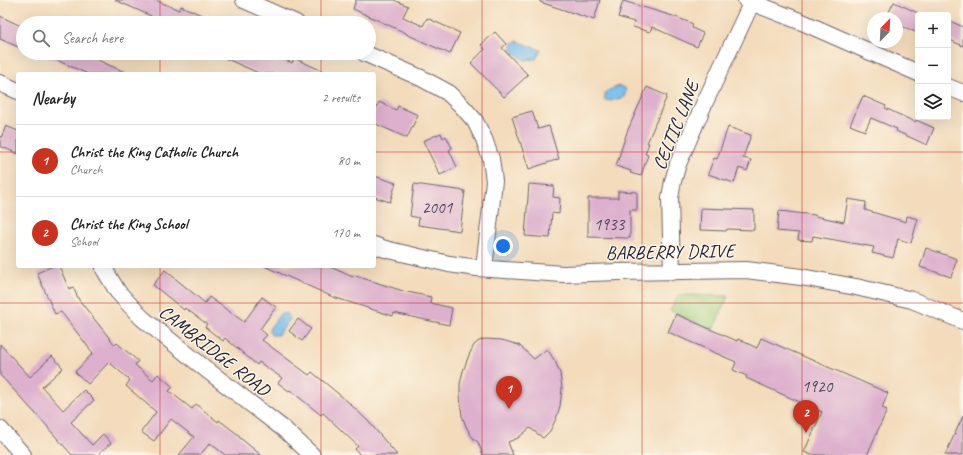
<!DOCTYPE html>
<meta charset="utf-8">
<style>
:root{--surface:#fff;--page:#f2f2f2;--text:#222;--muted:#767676;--line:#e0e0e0;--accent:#c8321e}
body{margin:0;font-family:Caveat,sans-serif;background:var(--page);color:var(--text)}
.controls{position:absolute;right:12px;top:12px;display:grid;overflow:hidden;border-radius:4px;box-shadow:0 4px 16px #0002}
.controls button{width:36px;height:36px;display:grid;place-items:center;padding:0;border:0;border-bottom:1px solid var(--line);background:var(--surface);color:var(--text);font:20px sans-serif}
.compass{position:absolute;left:867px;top:12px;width:36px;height:36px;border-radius:50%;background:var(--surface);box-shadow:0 4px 16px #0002;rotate:24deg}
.you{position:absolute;left:503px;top:246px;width:14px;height:14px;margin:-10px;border:3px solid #fff;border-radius:50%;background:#1a73e8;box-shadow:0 0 0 6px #1a73e833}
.badge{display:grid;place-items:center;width:26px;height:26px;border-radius:50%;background:var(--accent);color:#fff;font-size:13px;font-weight:700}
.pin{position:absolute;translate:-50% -33px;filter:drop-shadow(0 1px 2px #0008)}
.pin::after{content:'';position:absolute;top:21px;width:14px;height:12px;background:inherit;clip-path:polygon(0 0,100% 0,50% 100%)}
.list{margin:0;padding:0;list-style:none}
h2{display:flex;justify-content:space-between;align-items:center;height:52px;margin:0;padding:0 16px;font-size:17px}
h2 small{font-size:13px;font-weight:400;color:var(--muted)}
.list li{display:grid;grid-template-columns:26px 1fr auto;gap:12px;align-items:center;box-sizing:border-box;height:72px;padding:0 16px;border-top:1px solid var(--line)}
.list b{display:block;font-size:15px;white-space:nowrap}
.list p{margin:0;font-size:13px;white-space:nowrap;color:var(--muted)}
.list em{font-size:13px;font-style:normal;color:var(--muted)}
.icon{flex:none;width:22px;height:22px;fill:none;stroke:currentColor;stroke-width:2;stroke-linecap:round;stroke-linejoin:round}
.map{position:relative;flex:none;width:963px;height:455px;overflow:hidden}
.search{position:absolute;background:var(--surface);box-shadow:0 4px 16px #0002;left:16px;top:16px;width:360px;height:44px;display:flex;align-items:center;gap:10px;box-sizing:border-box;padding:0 14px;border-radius:22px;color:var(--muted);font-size:15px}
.panel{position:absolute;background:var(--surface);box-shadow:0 4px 16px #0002;left:16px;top:72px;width:360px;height:196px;border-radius:4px}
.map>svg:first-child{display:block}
.green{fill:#9fcc79;stroke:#60775a}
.water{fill:#74bcec;stroke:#4b6f94}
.building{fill:#ddb0ce}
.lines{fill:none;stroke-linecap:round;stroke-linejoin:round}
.street-casing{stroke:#6b6368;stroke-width:18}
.street{stroke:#fff;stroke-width:16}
.grid{fill:none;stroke:#d62828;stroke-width:1;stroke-opacity:0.55}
.labels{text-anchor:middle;stroke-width:3;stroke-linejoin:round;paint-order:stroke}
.number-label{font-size:17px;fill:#514660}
.street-label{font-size:19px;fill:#22223b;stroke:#fcf5e5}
</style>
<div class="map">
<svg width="963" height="455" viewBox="0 0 963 455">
<rect width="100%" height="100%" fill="#fcf5e5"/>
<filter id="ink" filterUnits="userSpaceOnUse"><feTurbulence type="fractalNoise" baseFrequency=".025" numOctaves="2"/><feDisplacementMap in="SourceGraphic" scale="8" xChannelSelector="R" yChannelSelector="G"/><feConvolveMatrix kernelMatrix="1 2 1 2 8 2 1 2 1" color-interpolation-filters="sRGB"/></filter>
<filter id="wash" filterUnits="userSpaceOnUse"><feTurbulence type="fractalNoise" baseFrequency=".012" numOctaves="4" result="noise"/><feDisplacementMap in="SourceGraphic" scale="16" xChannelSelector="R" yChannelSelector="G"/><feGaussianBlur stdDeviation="0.9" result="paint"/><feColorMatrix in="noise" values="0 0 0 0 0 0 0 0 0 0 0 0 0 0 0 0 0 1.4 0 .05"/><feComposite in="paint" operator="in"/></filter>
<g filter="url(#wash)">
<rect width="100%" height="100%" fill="#f3dbbb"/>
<!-- green -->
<path class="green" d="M678 295 728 296 713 330 670 311Z"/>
<!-- water -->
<path class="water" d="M517 41 541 50 536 59 525 60 511 50 513 43Z
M619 86 625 88 626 91 624 97 611 101 605 100C602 91 612 89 619 86Z
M281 313 288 314 290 319 278 335H271L269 329Z"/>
<g id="blocks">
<!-- building -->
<path class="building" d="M115 0H155L179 10 181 6 220 23H161L150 18 151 16Z
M356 0H394L408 6 403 17 423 26 427 18 460 33 450 54 406 34V33L353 9Z
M540 0H600L594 20 540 2Z
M623 1 676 17 693 24 692 28 703 33 697 47 652 27 650 32 633 27 634 22 618 17Z
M894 2 918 13V33L897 24V18H886Z
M0 16 23 27V49L0 39Z
M948 20 963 27V46L948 39Z
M495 32 506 44 502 48 528 75 504 97 471 63 485 49 481 45Z
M41 53H82L129 74H88Z
M213 53H270L292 63 294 58 329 74H261Z
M647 87 667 96 647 143H649L645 154 648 155 641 176 630 173 631 171 616 166 627 132Z
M863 96 886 106 885 108 915 122 916 120 934 128 927 145 896 131 897 129 871 118 865 131 850 125Z
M379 102 396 110 398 106 418 115 407 138 374 123V113Z
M532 111 538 129 549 126 559 159 529 169 512 117Z
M6 126 18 131V154L0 146V140Z
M728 127 751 135 743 158 751 160 747 171 739 168 734 183 708 174 714 158 717 159Z
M441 133 443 138 446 136 452 148 449 150 457 167 440 175 423 141Z
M374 176 396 183 390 202 374 197Z
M414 184 465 191 460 231 418 225 419 218 410 216Z
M529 184 554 186 553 197 560 198 559 214 552 213 550 238 525 236Z
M618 191 637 192V210H630V238L588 237V198H618Z
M848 199 866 202 865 210 906 222 907 216 918 219 911 243 898 239 893 258 872 253 874 247 813 236 812 241 798 240 799 233 777 231 779 211 815 215V216L844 222Z
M701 208 754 210V230L727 229 726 231 700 230Z
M926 248 957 259 951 277 920 267Z
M53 266H59L69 289 73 287 79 300 115 345 117 343 138 361 135 365 153 380 158 374 173 387 169 391 192 409 196 404 218 422 219 420 240 436 239 437 261 455H225L210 443 200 455H179L194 437 171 419 154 441 141 432 156 412 126 386 130 380 109 362 88 384 75 372 93 353 61 312 55 314 37 273Z
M264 266H328L353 277V275L403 291 431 297 430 303 452 308 449 325 394 313 393 316 333 297Z
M165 270 205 303 209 297 244 322 262 297 276 307 260 329 267 335 262 340 309 375 312 372 347 401 369 422 397 455H360L355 449 358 446 323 413 321 415 290 390 289 391 278 383 282 378 259 362 257 365 225 338 223 341 205 327 207 324 185 308 184 310 153 285Z
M676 314 737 341 738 339 757 348 761 338 888 393 882 408 887 410 867 455H812L804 452 822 412 746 378 747 376 733 370 736 362 668 332Z
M298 319 311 329 302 341 289 331Z
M485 339 502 340 519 345 534 359 547 349 555 361 560 373 562 388 560 406 556 419 550 431 543 438 530 428 518 438 508 442 513 455H483L478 442 474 439 470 434 466 426 462 416 460 395V384L463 371 469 355 474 345 479 341Z
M0 344 30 377 52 356 63 368 42 387 63 410 84 390 94 400 71 422 92 445 103 434 111 443 99 453 101 455H72L48 428V427L0 375Z
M963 416V455H945Z"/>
</g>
</g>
<g filter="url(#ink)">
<use href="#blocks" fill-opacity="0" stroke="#6b6368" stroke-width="1"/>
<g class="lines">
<defs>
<path id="street" d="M244 0 296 23
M746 0 802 22 918 73
M364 53 421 78 447 92 461 105 475 121 484 139 491 159 494 181 484 268
M0 83 18 91
M948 87 963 93
M374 245 385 249 449 264 477 268 563 274 618 272 746 270 801 277 856 287 912 300 963 321
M104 266V269L118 292 142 318 207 370 285 430 312 455
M672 272 670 198 673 181 678 164 704 104 752 2
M0 429 23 455"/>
</defs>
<!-- street casing -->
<use href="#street" class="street-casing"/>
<!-- street -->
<use href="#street" class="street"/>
</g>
</g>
<!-- grid -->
<path class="grid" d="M160 0V23M321 0V23M482 0V455M642 0V455M802 0V455M160 53V74M321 53V74M0 152H18M374 152H963M160 266V455M321 266V455M0 303H963"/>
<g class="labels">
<!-- number labels -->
<g class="number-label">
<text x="437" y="213">2001</text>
<text x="609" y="230">1933</text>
<text x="817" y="392">1920</text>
</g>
<!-- street labels -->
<g class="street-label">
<text transform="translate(675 125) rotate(-68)" y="7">CELTIC LANE</text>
<text transform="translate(670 251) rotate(-1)" y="7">BARBERRY DRIVE</text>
<text transform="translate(215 350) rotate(38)" y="7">CAMBRIDGE ROAD</text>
</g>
</g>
</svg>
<div class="controls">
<button>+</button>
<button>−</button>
<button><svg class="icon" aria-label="layers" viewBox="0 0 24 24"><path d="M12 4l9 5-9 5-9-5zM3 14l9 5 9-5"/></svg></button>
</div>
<svg class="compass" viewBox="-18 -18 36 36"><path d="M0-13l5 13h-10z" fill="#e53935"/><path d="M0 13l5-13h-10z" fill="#767676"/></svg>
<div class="you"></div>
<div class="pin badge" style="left:509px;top:409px">1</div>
<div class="pin badge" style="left:806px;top:433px">2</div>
<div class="search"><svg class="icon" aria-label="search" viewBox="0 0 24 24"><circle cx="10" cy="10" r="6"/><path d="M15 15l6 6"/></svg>Search here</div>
<section class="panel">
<h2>Nearby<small>2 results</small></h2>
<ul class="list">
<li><span class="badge">1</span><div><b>Christ the King Catholic Church</b><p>Church</p></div><em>80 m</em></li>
<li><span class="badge">2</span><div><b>Christ the King School</b><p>School</p></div><em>170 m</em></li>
</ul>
</section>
</div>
